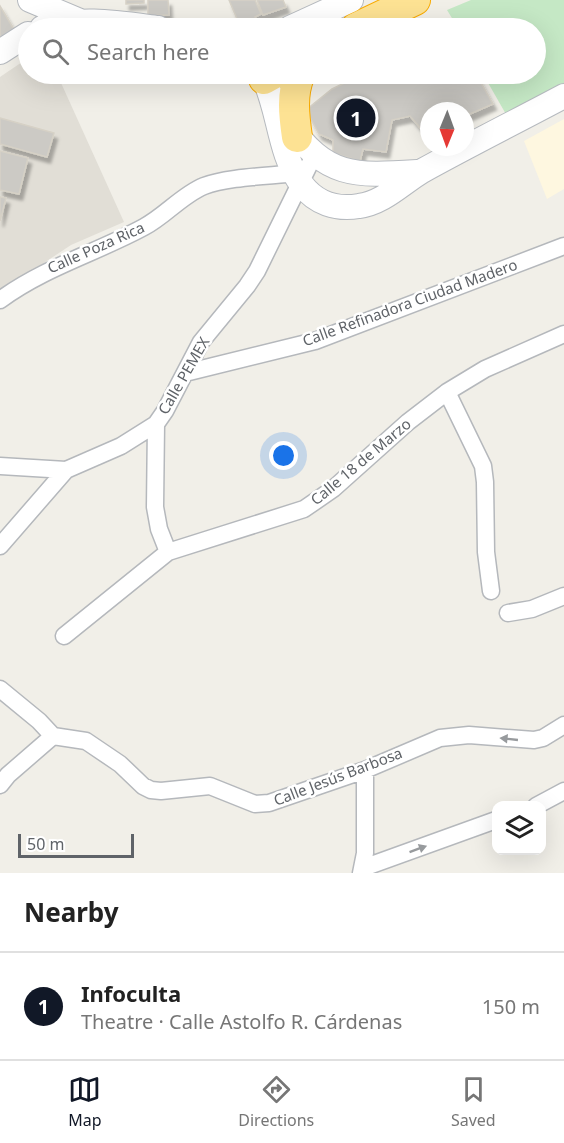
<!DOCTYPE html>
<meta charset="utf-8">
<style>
:root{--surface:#fff;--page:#f2f2f2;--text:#222;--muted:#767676;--line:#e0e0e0;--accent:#111827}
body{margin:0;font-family:"Noto Sans",sans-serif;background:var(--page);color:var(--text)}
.controls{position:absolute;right:18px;bottom:18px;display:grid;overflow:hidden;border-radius:12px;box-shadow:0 6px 24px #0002}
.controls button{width:54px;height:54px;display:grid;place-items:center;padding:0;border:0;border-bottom:2px solid var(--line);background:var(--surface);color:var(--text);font:30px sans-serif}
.compass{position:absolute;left:420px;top:102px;width:54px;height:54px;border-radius:50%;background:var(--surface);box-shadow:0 6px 24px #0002;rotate:181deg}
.scale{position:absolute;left:18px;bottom:15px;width:116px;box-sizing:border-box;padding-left:6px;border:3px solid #5f6368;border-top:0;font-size:16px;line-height:21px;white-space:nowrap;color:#5f6368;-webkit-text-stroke:4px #fff;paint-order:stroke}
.you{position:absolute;left:284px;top:456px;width:21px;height:21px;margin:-15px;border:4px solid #fff;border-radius:50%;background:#1a73e8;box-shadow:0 0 0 9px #1a73e833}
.badge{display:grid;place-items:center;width:39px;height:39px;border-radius:50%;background:var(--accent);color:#fff;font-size:20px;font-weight:700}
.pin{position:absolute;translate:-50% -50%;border:3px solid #fff;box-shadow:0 2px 6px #0006}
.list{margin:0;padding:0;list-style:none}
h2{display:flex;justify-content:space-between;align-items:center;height:78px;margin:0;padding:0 24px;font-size:26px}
h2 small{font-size:20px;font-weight:400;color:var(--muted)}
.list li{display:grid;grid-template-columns:39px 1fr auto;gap:18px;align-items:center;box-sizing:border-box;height:108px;padding:0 24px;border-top:2px solid var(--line)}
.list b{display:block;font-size:22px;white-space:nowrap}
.list p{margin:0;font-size:20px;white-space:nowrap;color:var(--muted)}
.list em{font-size:20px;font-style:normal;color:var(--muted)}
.icon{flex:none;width:33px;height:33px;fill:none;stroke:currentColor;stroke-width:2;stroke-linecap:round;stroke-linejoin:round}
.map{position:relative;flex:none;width:564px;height:873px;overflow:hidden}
.search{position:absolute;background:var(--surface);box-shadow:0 6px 24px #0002;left:18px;right:18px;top:18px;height:66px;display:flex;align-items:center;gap:15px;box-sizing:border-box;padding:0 21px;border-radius:33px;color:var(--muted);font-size:22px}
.sheet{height:186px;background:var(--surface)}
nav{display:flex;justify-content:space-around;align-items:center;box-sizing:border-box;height:84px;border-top:2px solid var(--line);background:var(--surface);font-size:16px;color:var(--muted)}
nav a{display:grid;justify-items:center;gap:3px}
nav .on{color:var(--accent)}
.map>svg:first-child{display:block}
.commercial{fill:#fef7e0}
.education{fill:#e1ded6}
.green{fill:#c5e8c5}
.building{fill:#cccac5;stroke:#d6d1c6;stroke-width:1.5;filter:url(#shadow)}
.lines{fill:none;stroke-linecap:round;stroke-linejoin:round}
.street-casing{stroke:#b5b8bc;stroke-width:19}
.secondary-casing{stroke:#b6babf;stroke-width:26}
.highway-casing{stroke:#f9ab00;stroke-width:32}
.street{stroke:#fff;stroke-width:16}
.secondary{stroke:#fff;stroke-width:24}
.highway{stroke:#fde293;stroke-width:30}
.oneway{fill:#979a9d}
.labels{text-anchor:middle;stroke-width:5;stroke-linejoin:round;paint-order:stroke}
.street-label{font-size:15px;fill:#5f6368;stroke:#fff}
</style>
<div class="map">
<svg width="564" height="873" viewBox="0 0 564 873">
<defs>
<filter id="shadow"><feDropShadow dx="3.5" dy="6" stdDeviation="1.5" flood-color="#0004"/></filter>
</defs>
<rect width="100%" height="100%" fill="#f1efe8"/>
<!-- commercial -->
<path class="commercial" d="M564 119V189L547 199 524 141Z"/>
<!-- education -->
<path class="education" d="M28 58V74H57L124 222 71 245 0 292V77Z"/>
<!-- green -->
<path class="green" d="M471 0H564V87L507 116 483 74H536V28H458L447 10Z"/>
<!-- building -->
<path class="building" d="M126 0H144V3L126 4Z
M148 0H168L169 15 148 16Z
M229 0H255L261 14 255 17 256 20 240 26Z
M257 0H283L286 7 263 15Z
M0 6 15 31 0 39Z
M363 74H476L493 104 465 116V111H429V131L425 133 410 116 392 120 386 152 363 149 360 161 333 153V140L319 134 306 110 332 89Z
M0 118 54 133 47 157 0 144Z
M0 151 28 158 19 194 0 190Z
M0 197 6 198 0 221Z"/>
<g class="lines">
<defs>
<path id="street" d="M0 300C45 267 96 253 144 227 165 216 182 195 204 186 226 177 271 176 296 173
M185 373 315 341 564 246
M447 392 483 466 485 482 486 552 491 591
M156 424 155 507 159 529 168 552
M0 466 66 470
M0 546 66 470 121 446 156 424 165 411 201 342 247 286 257 271 314 155
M508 613 532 609 564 596
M64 636 168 552 304 509 333 489 408 422 447 392 485 369 564 334
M0 689 39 721 53 736 86 741 120 764 143 786 151 790 161 791 210 786 255 804 269 803 365 770 440 738 469 735 534 740 543 738 564 725
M0 785 8 775 53 736
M536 806 564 791
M363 868 496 820
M361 873 365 853V770"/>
<path id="secondary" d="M30 0 80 21
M42 28C80 16 119 23 158 28
M290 28 351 0
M0 52 28 34
M262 74C280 109 278 153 302 185 316 203 336 210 359 206 383 203 402 183 422 171 469 145 517 121 564 96
M287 122C326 178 354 176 418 172"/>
<path id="highway" d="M356 28 415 0
M264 79 273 74
M297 137C294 116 291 94 300 74"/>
</defs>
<!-- street casing -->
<use href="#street" class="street-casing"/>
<!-- secondary casing -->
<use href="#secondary" class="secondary-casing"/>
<!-- highway casing -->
<use href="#highway" class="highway-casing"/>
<!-- street -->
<use href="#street" class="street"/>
<!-- secondary -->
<use href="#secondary" class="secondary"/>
<!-- highway -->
<use href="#highway" class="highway"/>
</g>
<!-- one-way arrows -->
<defs><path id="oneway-solid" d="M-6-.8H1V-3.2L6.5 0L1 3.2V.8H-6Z" transform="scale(1.5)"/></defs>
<g class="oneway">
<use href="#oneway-solid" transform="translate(509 739) rotate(-174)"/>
<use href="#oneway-solid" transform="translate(418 849) rotate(-20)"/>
</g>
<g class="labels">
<!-- street labels -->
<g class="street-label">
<text transform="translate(96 248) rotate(-24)" y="5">Calle Poza Rica</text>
<text transform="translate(410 303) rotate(-20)" y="5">Calle Refinadora Ciudad Madero</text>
<text transform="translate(184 376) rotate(-60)" y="5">Calle PEMEX</text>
<text transform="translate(361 462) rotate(-40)" y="5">Calle 18 de Marzo</text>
<text transform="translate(338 777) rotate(-21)" y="5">Calle Jesús Barbosa</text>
</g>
</g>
</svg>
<div class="controls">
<button><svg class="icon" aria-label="layers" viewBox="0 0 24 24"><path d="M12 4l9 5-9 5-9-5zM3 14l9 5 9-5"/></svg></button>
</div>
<svg class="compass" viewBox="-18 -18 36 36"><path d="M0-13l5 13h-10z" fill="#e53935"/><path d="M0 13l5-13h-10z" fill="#767676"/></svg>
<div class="scale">50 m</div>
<div class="you"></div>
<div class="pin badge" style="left:356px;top:118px">1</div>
<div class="search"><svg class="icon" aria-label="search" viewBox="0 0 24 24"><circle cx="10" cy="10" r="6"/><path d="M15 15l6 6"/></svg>Search here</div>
</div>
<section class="sheet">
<h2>Nearby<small></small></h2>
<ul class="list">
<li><span class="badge">1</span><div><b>Infoculta</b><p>Theatre · Calle Astolfo R. Cárdenas</p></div><em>150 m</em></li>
</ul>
</section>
<nav>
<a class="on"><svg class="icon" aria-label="map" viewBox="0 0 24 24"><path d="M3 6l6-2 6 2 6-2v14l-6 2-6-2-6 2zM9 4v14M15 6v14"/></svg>Map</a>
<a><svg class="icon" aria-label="directions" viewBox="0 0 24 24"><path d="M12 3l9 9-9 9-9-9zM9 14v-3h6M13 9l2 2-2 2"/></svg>Directions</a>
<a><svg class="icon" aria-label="saved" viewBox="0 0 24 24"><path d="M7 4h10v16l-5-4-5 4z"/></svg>Saved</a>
</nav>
